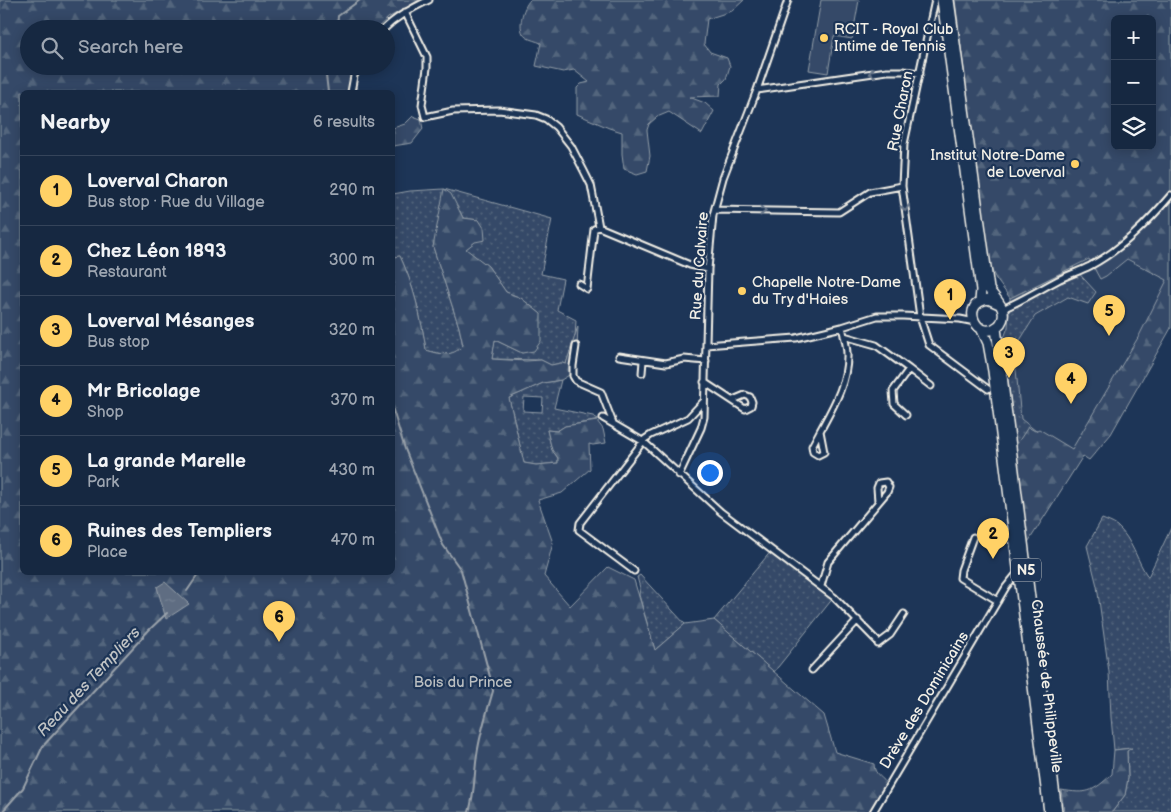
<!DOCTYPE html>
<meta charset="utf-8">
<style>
:root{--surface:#162841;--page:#23344c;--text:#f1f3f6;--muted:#9ea6b1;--line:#35445a;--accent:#ffd166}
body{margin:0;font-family:"Balsamiq Sans",sans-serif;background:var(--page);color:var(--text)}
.controls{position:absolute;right:15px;top:15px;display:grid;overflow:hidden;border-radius:8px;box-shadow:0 2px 12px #0003}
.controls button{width:45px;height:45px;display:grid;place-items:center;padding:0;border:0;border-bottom:1px solid var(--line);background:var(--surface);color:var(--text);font:25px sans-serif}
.you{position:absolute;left:709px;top:472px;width:18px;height:18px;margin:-12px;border:4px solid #fff;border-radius:50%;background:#1a73e8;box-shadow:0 0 0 8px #1a73e833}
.badge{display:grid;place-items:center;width:32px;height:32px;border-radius:50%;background:var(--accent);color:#111;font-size:16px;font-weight:700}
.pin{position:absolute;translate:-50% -41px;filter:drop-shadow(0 1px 2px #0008)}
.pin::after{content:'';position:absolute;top:26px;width:18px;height:15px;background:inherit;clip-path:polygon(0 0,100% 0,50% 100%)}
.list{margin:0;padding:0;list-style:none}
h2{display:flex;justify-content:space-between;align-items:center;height:65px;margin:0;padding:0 20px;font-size:21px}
h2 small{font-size:16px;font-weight:400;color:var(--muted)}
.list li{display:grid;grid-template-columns:32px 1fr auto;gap:15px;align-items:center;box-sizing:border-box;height:70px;padding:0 20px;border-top:1px solid var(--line)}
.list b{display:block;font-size:19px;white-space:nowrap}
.list p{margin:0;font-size:16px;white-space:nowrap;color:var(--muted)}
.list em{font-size:16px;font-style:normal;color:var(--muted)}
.icon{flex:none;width:28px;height:28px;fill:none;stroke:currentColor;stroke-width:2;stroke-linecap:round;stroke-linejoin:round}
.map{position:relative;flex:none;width:1171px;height:812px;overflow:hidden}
.search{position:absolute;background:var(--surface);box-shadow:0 2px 12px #0003;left:20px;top:20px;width:375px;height:55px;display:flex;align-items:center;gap:12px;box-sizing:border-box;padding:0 18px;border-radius:28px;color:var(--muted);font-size:19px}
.panel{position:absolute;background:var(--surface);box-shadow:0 2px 12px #0003;left:20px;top:90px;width:375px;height:485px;border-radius:8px}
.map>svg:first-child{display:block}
.built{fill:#2a4060;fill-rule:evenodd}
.green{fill:url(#green-dots);stroke:#949ea8;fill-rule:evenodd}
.forest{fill:url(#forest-firs);stroke:#949ea8;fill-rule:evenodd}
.pitch{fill:#354a67;stroke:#949ea8}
.water{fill:url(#water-ripples);stroke:#9aa2ab}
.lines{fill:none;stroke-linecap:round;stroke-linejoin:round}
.stream{stroke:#9aa2ab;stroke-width:2}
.street-casing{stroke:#f4f1e8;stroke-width:9}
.primary-casing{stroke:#f4f1e8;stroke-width:12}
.street{stroke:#1d3557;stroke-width:5}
.primary{stroke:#1d3557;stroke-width:9}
.oneway{stroke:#68778a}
.poi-dot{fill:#ffd166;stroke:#1d3557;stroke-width:2}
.labels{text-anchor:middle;stroke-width:4.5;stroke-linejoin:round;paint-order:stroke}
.shield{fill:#1d3557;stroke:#b4b9bc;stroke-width:1}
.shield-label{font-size:14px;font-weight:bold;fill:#f4f1e8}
.poi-label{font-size:15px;fill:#f4f1e8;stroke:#1d3557;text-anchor:start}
.street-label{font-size:15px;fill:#f4f1e8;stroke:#1d3557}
.park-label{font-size:15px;fill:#bbbfc1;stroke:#1d3557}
.water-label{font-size:16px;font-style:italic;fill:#c0c3c4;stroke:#1d3557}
</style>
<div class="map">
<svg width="1171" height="812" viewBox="0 0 1171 812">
<defs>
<pattern id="green-dots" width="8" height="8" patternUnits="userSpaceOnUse" patternTransform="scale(1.25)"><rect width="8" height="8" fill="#354a67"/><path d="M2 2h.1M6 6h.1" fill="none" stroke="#53657d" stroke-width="1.8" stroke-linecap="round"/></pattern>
<pattern id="forest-firs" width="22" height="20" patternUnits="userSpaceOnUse" patternTransform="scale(1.25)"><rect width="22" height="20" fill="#354a67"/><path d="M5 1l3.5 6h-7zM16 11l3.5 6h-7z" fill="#53657d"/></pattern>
<pattern id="water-ripples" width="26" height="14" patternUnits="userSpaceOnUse" patternTransform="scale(1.25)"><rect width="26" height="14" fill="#5e6d82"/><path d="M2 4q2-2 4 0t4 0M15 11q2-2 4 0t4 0" fill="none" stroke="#768294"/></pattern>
</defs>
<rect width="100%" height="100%" fill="#1d3557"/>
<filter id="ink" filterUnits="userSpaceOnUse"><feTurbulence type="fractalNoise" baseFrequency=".02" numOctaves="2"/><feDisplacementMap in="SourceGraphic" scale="10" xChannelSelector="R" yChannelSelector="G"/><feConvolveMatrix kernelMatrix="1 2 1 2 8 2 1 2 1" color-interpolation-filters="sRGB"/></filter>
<g filter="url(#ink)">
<!-- built -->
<path class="built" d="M958 0H1171V182L1150 211 1088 260 1106 276 1127 259 1167 280 1139 336 1072 450 1039 429 1036 431 1021 419 1014 350 1035 316 1069 297 1073 267ZM1115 19H1152V146H1115Z"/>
<!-- green -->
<path class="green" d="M444 189 552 219 541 274 563 279 557 310 576 320 575 338 566 364 561 363 551 365 541 360 492 359 495 340 522 353 541 314 521 298 506 292 488 266 465 249 475 242 479 220 463 218 460 211 438 229 433 247 459 327 463 346C452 358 439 354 426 350 421 317 414 286 400 256L393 257V194L410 191Z
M1073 267 1096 292 1088 304 1068 297 1035 316 1014 350 1021 419 1036 431 1015 447 1004 338 1008 327 1010 298Z
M561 380 554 408 593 416 600 420 565 426 557 431 547 430 552 450 558 458V463L536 465 524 463 509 398 543 383ZM524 397 543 398 542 412 523 411Z
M1102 519C1107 521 1113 523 1117 526 1132 539 1137 561 1148 577L1171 528V812H1112L1125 795 1128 778 1127 750 1130 748 1114 750 1111 717 1109 672 1097 586 1087 546Z
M772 550 834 597 774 672 714 620Z
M640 575 685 624 655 650 639 595 640 588 637 577Z"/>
<!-- forest -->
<path class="forest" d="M0 0H419L388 18 376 29H29V66H359L353 83 360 92H22V572H392L393 257 400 256C414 286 421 317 426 350 440 354 452 358 463 345L459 327 433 247 444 189 451 194 463 218 479 220 484 228 485 240 475 242 466 249 488 266 506 292 521 298 541 314V341L534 351 522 353 495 340 492 359 526 361 541 360 551 365 561 363 566 364 578 326 576 371 561 380 543 383 509 398 524 463 536 465 558 463V458L552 450 547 430 557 431 565 426 597 421 603 429 606 443 593 445 589 444 590 469 562 493 538 500 553 543 544 576 570 606 608 567 634 580 655 650 685 624 714 620 824 715 835 752 874 764C874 776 884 777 888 786L871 812H0Z
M530 0H744L732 11 707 19 704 44 710 52 727 58 730 66 726 79 721 84 720 96 689 97 705 103 714 111 702 134 669 112 657 117 649 124 647 130 650 156 647 171 637 174 624 169 622 154V132L609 128 577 114V88L581 84 589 82 574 70 563 72 536 66 541 43C537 41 530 40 526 37 516 30 523 7 530 0Z
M955 0H1171V328L1111 434 1089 460 1083 456 1027 544 1015 447 1028 427 1035 431 1039 429 1072 449 1139 336 1167 280 1127 259 1106 276 1100 279 1089 259 1010 298 996 279 989 265ZM1115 19H1152V146H1115Z
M413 116 421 119 423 129 412 143 393 146V128L405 124Z
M1132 748 1127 751 1128 778 1125 795 1112 812H1064L1061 790C1087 794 1092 793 1112 774L1114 750Z"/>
<!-- pitch -->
<path class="pitch" d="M821 0H859L852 39 834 36 828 73 809 70Z"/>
<!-- water -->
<path class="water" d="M165 582 189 604 166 619 157 587Z"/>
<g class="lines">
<!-- stream -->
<path class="stream" d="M337 29 338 16 360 0
M328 66 326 75 328 92
M392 407 405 449 443 545 461 570 492 684 493 691C487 712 480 733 477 755 474 774 475 793 469 812
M187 591 200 572
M2 812 23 788 43 746 149 630 167 613"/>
<defs>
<path id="street" d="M935 0 904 144 902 186 920 317 929 345 988 389
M405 12 427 57V68L422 105 425 117 453 111 499 110 536 115 546 119 556 127 571 146 584 171 591 185 599 227 690 265 708 269
M384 29C397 16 412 8 429 0
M757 90 887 71H903L920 73
M351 92 354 76 359 66
M715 210 839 212 870 192 902 186
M579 284 587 289 594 229 599 227
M1003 311 1007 307C1024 299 1041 289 1058 280 1068 275 1080 271 1090 266 1122 249 1148 222 1171 195
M844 336 876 345 909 369 893 391 894 404 906 415
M706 345 796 338 842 327 877 316H903L960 319 975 322
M576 346 573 366V376L576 381 601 392 613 423
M619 356 666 363 684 359 706 361
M909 369 931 386
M642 373 643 361
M704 382 745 409 751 406 752 402 750 397 745 395 733 400
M603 418 644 442 721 512 834 597 878 642V644L890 635 904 614
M820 431 812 446 813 452 818 455 824 452 820 431C833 407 848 382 847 354 847 345 844 336 842 327
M679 475 701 428 704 417 708 269 713 215 723 178 757 90 788 0
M973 537 961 570 960 578 998 601
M634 571 579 530 580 523 645 439 651 435 688 418 703 402
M821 586 828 562 887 492 889 487 886 482 879 483 877 488 878 501
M812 670 858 620
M873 812 1006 587 1019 571"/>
<path id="primary" d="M942 0 981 290 980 301
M949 0 989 289C993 297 1002 303 1003 312 1004 317 1002 323 998 326 978 343 958 304 988 299L999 304
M981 328 988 343 993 371 1049 812
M996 328 1057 812"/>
</defs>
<!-- street casing -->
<use href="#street" class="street-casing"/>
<!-- primary casing -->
<use href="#primary" class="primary-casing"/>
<!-- street -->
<use href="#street" class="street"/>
<!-- primary -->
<use href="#primary" class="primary"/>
</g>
<!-- one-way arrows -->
<defs><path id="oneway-chevron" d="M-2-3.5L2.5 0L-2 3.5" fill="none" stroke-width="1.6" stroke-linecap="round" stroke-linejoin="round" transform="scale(1.25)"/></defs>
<g class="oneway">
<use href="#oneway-chevron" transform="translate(872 73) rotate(172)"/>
<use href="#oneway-chevron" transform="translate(905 208) rotate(82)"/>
<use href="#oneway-chevron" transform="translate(763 211) rotate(1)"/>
</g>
</g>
<!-- markers -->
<g class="poi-dot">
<circle cx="824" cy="38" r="5"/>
<circle cx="1075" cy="164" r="5"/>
<circle cx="742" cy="291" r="5"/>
</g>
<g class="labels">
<!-- shield labels -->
<rect class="shield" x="1011" y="558.5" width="30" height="23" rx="4"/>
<g class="shield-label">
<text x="1026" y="575">N5</text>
</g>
<!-- poi labels -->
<g class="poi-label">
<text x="834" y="34">RCIT - Royal Club<tspan x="834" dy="17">Intime de Tennis</tspan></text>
<text x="1065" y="160" text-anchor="end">Institut Notre-Dame<tspan x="1065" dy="17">de Loverval</tspan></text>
<text x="752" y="287">Chapelle Notre-Dame<tspan x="752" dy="17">du Try d'Haies</tspan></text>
</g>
<!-- street labels -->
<g class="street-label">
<text transform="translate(900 111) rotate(-79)" y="5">Rue Charon</text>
<text transform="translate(699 266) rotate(-86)" y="5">Rue du Calvaire</text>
<text transform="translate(1047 686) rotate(83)" y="5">Chaussée de Philippeville</text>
<text transform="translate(924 700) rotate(-59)" y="5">Drève des Dominicains</text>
</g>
<!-- park labels -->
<g class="park-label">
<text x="463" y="687">Bois du Prince</text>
</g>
<!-- water labels -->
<g class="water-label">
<text transform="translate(88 681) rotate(-47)" y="6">Reau des Templiers</text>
</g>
</g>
</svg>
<div class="controls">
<button>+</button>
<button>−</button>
<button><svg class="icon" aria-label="layers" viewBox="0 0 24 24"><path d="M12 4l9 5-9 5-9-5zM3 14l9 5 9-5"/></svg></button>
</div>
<div class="you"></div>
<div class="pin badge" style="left:950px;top:320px">1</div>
<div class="pin badge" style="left:993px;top:559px">2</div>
<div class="pin badge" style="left:1009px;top:378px">3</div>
<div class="pin badge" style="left:1071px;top:404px">4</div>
<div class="pin badge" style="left:1109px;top:336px">5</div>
<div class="pin badge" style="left:279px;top:642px">6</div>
<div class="search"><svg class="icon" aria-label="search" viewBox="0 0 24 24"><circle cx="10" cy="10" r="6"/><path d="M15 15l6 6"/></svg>Search here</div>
<section class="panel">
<h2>Nearby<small>6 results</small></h2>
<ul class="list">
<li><span class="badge">1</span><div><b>Loverval Charon</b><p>Bus stop · Rue du Village</p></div><em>290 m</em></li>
<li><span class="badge">2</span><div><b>Chez Léon 1893</b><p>Restaurant</p></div><em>300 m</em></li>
<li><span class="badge">3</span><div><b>Loverval Mésanges</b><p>Bus stop</p></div><em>320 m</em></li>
<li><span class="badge">4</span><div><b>Mr Bricolage</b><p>Shop</p></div><em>370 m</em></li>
<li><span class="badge">5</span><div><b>La grande Marelle</b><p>Park</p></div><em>430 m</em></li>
<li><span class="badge">6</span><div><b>Ruines des Templiers</b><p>Place</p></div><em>470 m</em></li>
</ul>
</section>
</div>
